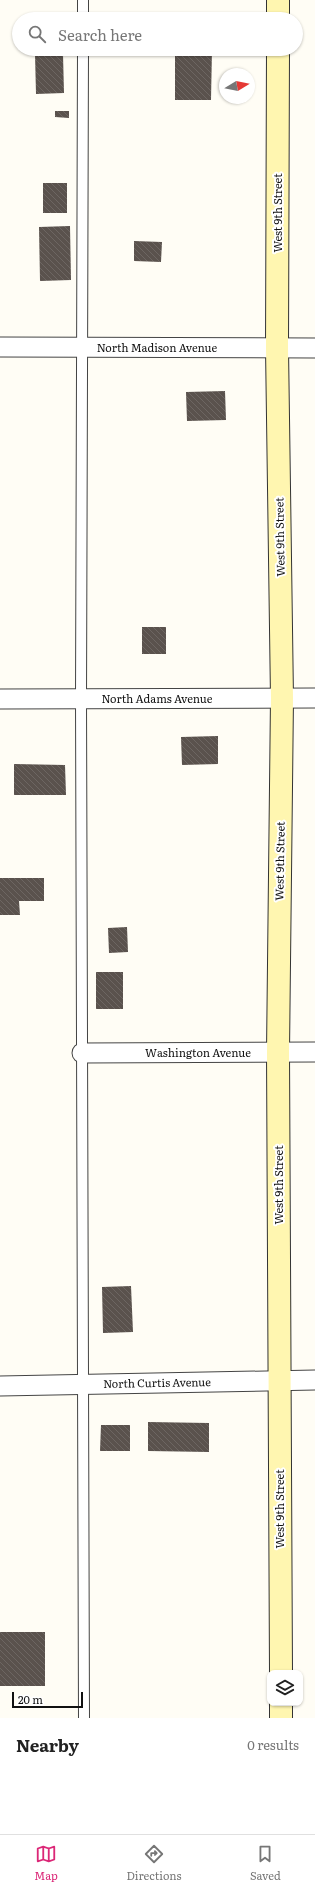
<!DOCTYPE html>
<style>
:root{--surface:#fff;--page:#f6f6f6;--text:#222;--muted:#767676;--line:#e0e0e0;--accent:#db2777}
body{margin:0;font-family:Literata,serif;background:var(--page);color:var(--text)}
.controls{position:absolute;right:12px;bottom:12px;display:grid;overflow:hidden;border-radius:8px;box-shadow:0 1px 3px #0004}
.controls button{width:36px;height:36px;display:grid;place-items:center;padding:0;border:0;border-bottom:1px solid var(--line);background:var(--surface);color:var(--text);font:20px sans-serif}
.compass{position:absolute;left:219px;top:68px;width:36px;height:36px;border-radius:50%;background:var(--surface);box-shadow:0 1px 3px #0004;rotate:80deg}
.scale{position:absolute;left:12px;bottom:10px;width:71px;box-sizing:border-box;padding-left:4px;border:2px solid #111;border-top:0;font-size:11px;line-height:14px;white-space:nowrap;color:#111;-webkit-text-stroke:3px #fff;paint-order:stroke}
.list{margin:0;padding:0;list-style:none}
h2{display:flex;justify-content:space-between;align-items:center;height:52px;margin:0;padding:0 16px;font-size:17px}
h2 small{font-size:13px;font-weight:400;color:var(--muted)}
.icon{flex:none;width:22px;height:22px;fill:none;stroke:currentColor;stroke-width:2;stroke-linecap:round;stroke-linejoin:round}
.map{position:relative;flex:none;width:315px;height:1718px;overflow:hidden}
.search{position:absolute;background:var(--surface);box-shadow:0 1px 3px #0004;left:12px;right:12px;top:12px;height:44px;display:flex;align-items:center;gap:10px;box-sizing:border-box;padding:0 14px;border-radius:22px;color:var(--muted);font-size:15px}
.sheet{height:116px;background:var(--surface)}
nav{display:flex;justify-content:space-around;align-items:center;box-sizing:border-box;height:56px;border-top:1px solid var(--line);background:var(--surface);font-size:11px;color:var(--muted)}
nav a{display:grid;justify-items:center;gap:2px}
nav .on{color:var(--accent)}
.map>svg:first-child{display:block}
.building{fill:url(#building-back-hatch)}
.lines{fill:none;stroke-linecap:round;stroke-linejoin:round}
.lane-casing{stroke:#444;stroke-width:12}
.street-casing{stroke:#444;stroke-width:21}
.secondary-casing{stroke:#333;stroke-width:24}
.lane{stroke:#fff;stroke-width:10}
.street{stroke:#fff;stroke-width:19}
.secondary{stroke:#fff6b0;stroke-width:22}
.labels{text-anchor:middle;stroke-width:4;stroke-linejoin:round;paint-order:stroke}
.street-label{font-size:11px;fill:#111;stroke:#fff}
</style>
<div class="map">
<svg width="315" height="1718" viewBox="0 0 315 1718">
<defs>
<pattern id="building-back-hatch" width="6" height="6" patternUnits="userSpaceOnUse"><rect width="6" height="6" fill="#5a524d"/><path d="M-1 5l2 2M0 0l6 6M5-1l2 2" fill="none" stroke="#6d6662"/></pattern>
</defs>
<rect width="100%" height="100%" fill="#fffdf5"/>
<!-- building -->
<path class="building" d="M175 49H212L211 100H175Z
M35 54H63L64 93 36 94Z
M55 111H69V118L55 117Z
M43 183H67V213H43Z
M70 226 71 280 40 281 39 227Z
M134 241 162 242 161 262 134 261Z
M225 391 226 420 187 421 186 392Z
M142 627H166V654H142Z
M218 736V764L182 765 181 737Z
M14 764 65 765 66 795H14Z
M0 878H44V901H19L20 915H0Z
M127 927 128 952 109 953 108 928Z
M96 972H123V1009H96Z
M131 1286 133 1332 103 1333 102 1287Z
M148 1422 209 1423V1452L148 1451Z
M101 1425H130V1451H100Z
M0 1632H45V1686H0Z"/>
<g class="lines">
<defs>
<path id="lane" d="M83 19V0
M83 49 81 699 84 1718"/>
<path id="street" d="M0 347 315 348
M0 699 315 698
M82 1053 315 1052
M0 1386 315 1380"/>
<path id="secondary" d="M278 19V0
M278 49 277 348 282 698 278 1052 281 1673
M281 1703V1718"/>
</defs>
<!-- lane casing -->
<use href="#lane" class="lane-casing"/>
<!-- street casing -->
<use href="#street" class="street-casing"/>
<!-- secondary casing -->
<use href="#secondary" class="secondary-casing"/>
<!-- lane -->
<use href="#lane" class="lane"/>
<!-- street -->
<use href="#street" class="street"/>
<!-- secondary -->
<use href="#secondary" class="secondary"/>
</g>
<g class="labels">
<!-- street labels -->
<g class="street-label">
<text transform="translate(278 213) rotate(-90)" y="4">West 9th Street</text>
<text x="157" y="352">North Madison Avenue</text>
<text transform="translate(280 537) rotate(-91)" y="4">West 9th Street</text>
<text x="157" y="703">North Adams Avenue</text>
<text transform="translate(280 861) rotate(-89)" y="4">West 9th Street</text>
<text x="198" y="1057">Washington Avenue</text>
<text transform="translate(279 1185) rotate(-90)" y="4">West 9th Street</text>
<text transform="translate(157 1383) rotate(-1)" y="4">North Curtis Avenue</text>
<text transform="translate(280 1509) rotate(-90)" y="4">West 9th Street</text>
</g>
</g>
</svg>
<div class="controls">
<button><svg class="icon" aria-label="layers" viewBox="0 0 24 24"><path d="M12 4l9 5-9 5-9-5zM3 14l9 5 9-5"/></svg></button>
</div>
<svg class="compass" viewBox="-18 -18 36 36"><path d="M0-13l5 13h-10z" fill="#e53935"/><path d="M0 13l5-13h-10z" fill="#767676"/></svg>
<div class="scale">20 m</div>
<div class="search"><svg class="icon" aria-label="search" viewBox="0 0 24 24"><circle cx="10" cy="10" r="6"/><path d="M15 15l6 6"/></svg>Search here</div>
</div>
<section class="sheet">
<h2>Nearby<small>0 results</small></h2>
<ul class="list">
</ul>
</section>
<nav>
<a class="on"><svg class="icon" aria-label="map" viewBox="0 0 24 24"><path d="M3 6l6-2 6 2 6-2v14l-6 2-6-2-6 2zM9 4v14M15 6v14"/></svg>Map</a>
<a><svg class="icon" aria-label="directions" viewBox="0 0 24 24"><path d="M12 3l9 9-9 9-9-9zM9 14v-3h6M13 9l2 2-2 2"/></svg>Directions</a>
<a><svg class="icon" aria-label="saved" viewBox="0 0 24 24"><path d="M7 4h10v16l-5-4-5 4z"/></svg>Saved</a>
</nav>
